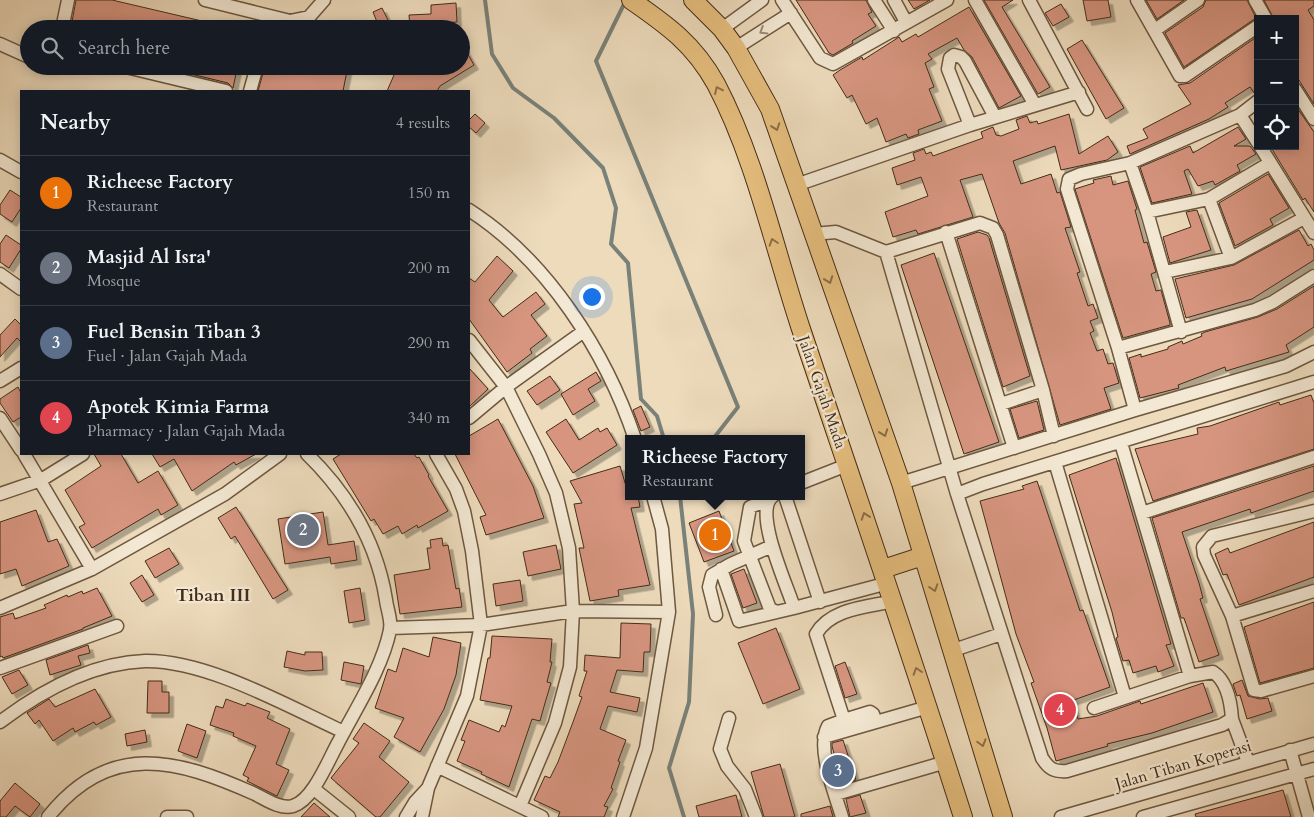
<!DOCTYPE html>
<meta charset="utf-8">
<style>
:root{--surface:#171b24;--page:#20242c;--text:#f1f3f6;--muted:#9ea1a6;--line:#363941;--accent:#d93025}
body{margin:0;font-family:Cardo,serif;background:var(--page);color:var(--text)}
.controls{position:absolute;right:15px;top:15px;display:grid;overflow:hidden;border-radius:0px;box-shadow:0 2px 12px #0003}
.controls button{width:45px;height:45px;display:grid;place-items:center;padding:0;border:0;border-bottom:1px solid var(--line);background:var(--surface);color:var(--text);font:25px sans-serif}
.you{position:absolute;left:591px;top:296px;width:18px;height:18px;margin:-12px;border:4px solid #fff;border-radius:50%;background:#1a73e8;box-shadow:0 0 0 8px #1a73e833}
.badge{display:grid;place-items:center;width:32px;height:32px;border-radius:50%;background:var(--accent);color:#fff;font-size:16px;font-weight:700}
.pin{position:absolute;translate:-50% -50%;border:2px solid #fff;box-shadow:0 1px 5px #0006}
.popup{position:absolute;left:625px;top:435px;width:180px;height:65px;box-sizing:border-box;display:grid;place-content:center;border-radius:0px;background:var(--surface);filter:drop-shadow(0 1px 4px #0005);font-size:16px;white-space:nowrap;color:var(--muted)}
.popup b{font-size:19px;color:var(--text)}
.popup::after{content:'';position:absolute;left:50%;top:100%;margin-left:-10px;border:10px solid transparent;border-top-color:var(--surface)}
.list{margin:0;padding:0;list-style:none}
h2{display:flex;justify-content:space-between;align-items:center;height:65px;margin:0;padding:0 20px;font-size:21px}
h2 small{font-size:16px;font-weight:400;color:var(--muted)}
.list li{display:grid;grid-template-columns:32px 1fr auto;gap:15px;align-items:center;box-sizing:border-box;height:75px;padding:0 20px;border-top:1px solid var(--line)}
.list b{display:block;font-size:19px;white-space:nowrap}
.list p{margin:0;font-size:16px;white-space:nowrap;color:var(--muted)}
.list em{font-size:16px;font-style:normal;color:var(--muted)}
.icon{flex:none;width:28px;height:28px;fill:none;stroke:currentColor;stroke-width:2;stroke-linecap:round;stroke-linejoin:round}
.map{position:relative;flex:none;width:1314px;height:817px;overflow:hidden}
.search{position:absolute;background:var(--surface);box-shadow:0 2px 12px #0003;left:20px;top:20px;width:450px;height:55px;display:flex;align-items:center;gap:12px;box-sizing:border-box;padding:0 18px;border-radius:28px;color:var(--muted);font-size:19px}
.panel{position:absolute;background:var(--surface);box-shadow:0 2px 12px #0003;left:20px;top:90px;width:450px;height:365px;border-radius:0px}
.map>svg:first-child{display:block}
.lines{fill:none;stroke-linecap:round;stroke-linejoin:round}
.stream{stroke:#798179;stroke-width:4}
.building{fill:#d79580;stroke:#442d17;filter:url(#shadow)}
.minor-casing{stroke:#6e5840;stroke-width:15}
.highway-casing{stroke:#442d17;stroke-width:20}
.minor{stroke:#f3e8d3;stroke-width:12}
.highway{stroke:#e6be7e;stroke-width:18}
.oneway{stroke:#9c8a75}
.oneway2{stroke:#8d6e45}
.labels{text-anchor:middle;stroke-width:4.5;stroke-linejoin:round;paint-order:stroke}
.street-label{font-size:16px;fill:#442d17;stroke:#f3e8d3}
.neighbourhood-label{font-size:18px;font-weight:bold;fill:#442d17;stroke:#f3e8d3}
</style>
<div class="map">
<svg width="1314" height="817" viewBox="0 0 1314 817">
<defs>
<filter id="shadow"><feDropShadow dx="4.5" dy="4.5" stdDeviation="0" flood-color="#0004"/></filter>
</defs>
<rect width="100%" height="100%" fill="#eddbbc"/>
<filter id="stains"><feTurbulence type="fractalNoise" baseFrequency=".004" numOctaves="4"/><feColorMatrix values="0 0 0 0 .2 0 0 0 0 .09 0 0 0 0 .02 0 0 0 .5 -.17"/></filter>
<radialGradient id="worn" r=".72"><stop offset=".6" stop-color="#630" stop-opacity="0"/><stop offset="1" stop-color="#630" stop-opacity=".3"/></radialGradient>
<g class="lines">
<!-- stream -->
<path class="stream" d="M485 0 492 54 513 88 554 118 603 168 616 208 611 244 628 263 641 399 657 416 664 439
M626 0 596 61 738 407 713 439
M680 496 693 614 689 702 669 768 684 817"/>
</g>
<!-- building -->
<path class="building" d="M76 0H112L219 25V29H80L71 27Z
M796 0H866L872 12 868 14 876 26 852 41 853 43 833 55 829 53Z
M908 0H930L914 9Z
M984 0H1013L1002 7 1050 87 1038 94Z
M1083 0H1108L1111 17 1087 21Z
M1146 0H1184L1157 19Z
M1206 0H1247L1256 18 1184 67 1165 33 1203 7Z
M1264 0H1314V6L1308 10 1314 20V104L1295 74V19H1274Z
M456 3 457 22 428 24V29H410L409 15 431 14V5Z
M1061 4 1069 17 1053 26 1045 13Z
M969 7 1021 96 999 108 972 57 964 50 957 38 928 54 932 59 925 63 934 87 929 89 942 121 918 130 919 134 908 138 906 134 886 142 877 118 866 124 852 95 847 98 833 75 840 70 862 57 863 60 896 39 899 37 902 42 916 34 918 37Z
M382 8 389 22 379 27 373 12Z
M1258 36V93L1255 94 1250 87 1225 103 1228 107 1209 119 1130 154 1127 146 1148 138 1143 129 1191 104 1178 85 1190 83Z
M1082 40 1124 108 1106 119 1067 49Z
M461 42 474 65 440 86 437 91H387L398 66H461Z
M158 66H223L237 69 233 88 228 83Z
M265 66H348L343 91H258Z
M1295 105 1314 132V212L1305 198 1303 200 1270 146H1295Z
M475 114 485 123 476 133 469 127V120Z
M1069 114 1079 154 1108 136 1118 152 1107 160 1061 170 1055 146 1013 161 1021 184 1051 174 1057 193 1060 192 1071 227 1065 228 1080 272 1077 273 1088 306 1093 304 1098 318 1090 321 1094 331 1090 333 1097 351 1103 349 1108 364 1113 363 1119 383 1104 388 1111 409 1060 425 1005 233 999 223 982 174 960 180 973 217 918 234 916 230 893 237 885 212 928 196 921 177 897 185 892 168 915 160 913 153 924 149 926 154 931 152 933 156 983 138 981 132 993 127 996 135 1001 136 1019 129 1016 120 1027 116 1030 123 1037 121 1038 124Z
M1238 127 1246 139 1234 146H1250L1256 154 1237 165 1240 171 1215 185 1213 181 1198 186 1188 169 1184 171 1192 194 1152 203 1140 167 1190 146 1193 153Z
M1268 174 1289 208 1270 219 1273 225 1235 246 1219 203Z
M1111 176 1113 185 1128 181 1137 209 1135 210 1144 243 1147 242 1156 272 1151 274 1156 291 1161 290 1170 323V325L1123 338 1075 189 1094 183 1093 180Z
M10 190 21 197V208L12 222 0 214V205Z
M1197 210 1211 250 1170 263 1163 237 1191 227 1186 212Z
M1299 230 1308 246 1311 244 1314 250V260L1252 299 1186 318 1175 279 1234 265Z
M978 232 987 235 989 238 1030 376 1003 387 957 239Z
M6 235 21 245V249L9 268 0 262V244Z
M934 253 999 442 964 454 901 265Z
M497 256 513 271 489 300 501 315 503 317 536 292 545 304 531 315 547 336 530 349 532 353 507 372 469 319V278L475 282Z
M1314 286V327L1286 345 1289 352 1226 371 1225 367 1178 385 1179 388 1140 398 1129 358 1141 354V357L1168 349V347L1182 341 1183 344 1202 336 1201 334 1205 332 1258 317 1277 309Z
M15 319 21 325V342L17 338 0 357V335Z
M469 368 488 389 469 407Z
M596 372 601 381 588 389 595 401 573 415 561 394Z
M550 376 560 390 537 405 527 391Z
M18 387 21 393V417L13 422 0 403V399Z
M1311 395 1314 403V449L1153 501 1135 449 1198 434 1197 428 1210 426 1279 402 1280 405Z
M1037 401 1044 430 1019 438 1010 409Z
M641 406 650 427 641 431 633 410Z
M498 419 533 486 544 518 486 535 480 517 486 515 455 454H469V436Z
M566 419 579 440 598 428 600 432 607 428 617 445 573 473 546 432Z
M94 454H121L138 483 158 471 178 505 161 515 158 509 92 548 79 527 85 524 65 490 101 466Z
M152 454H256L236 465 234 462 192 491 174 459 160 467Z
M341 454H414L417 458 419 457 429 475 428 476 448 511 418 528 417 525 402 534 398 526 383 534 374 519 371 521 333 459Z
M1116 458 1171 644 1166 645 1174 666 1158 672 1156 666 1133 673 1129 660 1123 661 1116 638 1118 637 1112 612 1069 475Z
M620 466 629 496H638L640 507 631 508 650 585 618 590 619 596 590 601 579 548H584L574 504 582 503 570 481Z
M1314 466V491L1251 513 1250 509 1182 532 1199 583 1203 598 1200 599 1219 655 1199 662 1184 618H1181L1152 518Z
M1037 481 1080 611 1083 610 1110 687 1071 701 1078 719 1097 716 1140 701 1141 704 1203 683 1213 712 1152 733 1107 744 1108 746 1056 761 1047 728 1031 683 1034 682 1016 634 980 501 1024 489 1022 486Z
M236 507 288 590 273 599 235 536 231 539 218 518Z
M36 510 48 542 57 539 69 566 22 586 16 569 0 574V522Z
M719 511 734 551 704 562 689 523Z
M323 512 328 545 354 541 357 560 331 564 330 557 285 564 278 519Z
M1314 522V577L1239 605 1227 574 1223 575 1215 554 1228 548 1230 553Z
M442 538 443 546 448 545 456 589 459 588 462 607 400 614 394 575 430 569 427 548H431L430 540Z
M556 545 561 569 528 576 523 552Z
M169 548 179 564 155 578 145 561Z
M744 569 757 603 743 608 731 574Z
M142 575 154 595 142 602 130 583Z
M520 580 523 601 496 606 493 584Z
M97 588 112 616 83 628V629L3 658 2 656 0 657V617L13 613 15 619 46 608 44 605 67 595 68 597 82 591 83 594Z
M360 588 365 620 349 623 344 591Z
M1314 602V668L1260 683 1244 627Z
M621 623 651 624 650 652H644L643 672 617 670 610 692 640 698 637 712 608 706 600 729 626 740 618 761 620 762 611 788 613 789 604 806 608 807 604 817H558L560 812 534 800 545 776 550 778 558 762 573 722 582 697 579 696 587 671H584L585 655 620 658Z
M776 628 800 689 763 704 738 643Z
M492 636 552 639 550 662H552L547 682 551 683 545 703 540 721 532 719 509 787 481 774 482 772 457 761 465 741 461 740 469 720 499 732 502 725 505 727 512 706 480 700 488 658H490Z
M433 637 461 643 456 675 444 709 420 752 394 737 404 718 375 708 388 669 396 672 403 648 429 657Z
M88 645 90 653 78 656 81 665 50 675 46 660Z
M287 651 305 655V652H322L323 670 305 671 284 667Z
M344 662 364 666 361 684 341 680Z
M845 662 857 694 845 698 835 666Z
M19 670 28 685 12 694 2 677Z
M1242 680 1248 696 1260 699 1268 698 1272 711 1247 719 1240 695 1237 696 1233 684Z
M148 681H162V692H169V713H147Z
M95 689 111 717 96 725 94 722 75 732 73 728 53 741 39 720 35 724 27 713 49 699 55 707Z
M226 699 245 706 247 703 270 712 267 718 290 729 276 764 289 770 277 796 247 781 249 778 243 775 256 746 233 736 234 733 210 725 216 706 223 708Z
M364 723 390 741 379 757 409 782 380 817H376L331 778 359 743 353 739Z
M187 724 206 731 197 758 178 751Z
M145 730 147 742 127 746 125 734Z
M843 740 856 780 842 784 832 746V743Z
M780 764 795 817H764L751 772Z
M15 783 40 804 30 817 15 806 6 817H0V801Z
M1283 790 1291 817H1196L1195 814Z
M736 795 742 817H699L696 806Z
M860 795 866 813 850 817 846 799Z
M314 803 330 817H301Z
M830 806 833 817H801V814Z"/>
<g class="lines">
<defs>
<path id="minor" d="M205 0 290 21 309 17 324 0
M782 0 820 58 833 64 947 0
M874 0 894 31
M894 0 906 22
M975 0 1035 105
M1029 0 1087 109
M1137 0 1180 76H1185L1258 26
M1255 0 1266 19
M62 29 68 0
M722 29 762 0
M1155 30 1198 0
M0 44 29 57
M736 48 791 13
M122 66 226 91
M1295 89 1314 119
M250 91 257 66
M1240 115 1258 143
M970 125 948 69 950 58 954 55 961 57 965 61 995 117
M1260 146 1314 233
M0 160 21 172
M1130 163 1147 212 1181 332
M796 185 970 125 1079 92
M1209 199 1231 258
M469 210C547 260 606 352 635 439
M1147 212 1209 199 1270 163
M946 232 1014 448
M813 234 836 232 886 252 957 494 1042 758C1049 769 1054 772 1067 771L1222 725 1232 719C1231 703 1227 681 1213 672L1190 676 1094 708
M886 252 980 223 993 228 997 235 1043 390 1054 436
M1165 272 1231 258 1304 218
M0 274 21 289
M469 340 506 387 539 454 556 493 569 548 573 611 570 667 555 723 520 806
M1118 348 1067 189 1069 179 1081 174 1130 163 1240 115 1258 101
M0 381 21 368
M1001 404 1043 390
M1135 410 1118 348 1255 310 1273 302 1314 276
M0 418 21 450
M469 418 506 387 584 331
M1121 443 1190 676
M24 454 92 569
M1055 462 1125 697
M801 483 847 465
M901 483 1135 410 1286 366 1314 352
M0 494 41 480 83 454
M957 494 983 484 1314 382
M773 496C752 511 788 587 794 608L888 583
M785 496 820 602
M770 499 750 507 744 541 770 609 777 612 794 608
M1314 511 1212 536 1203 547 1204 555 1232 616 1254 690 1261 691 1314 676
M1142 513 1314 457
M721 569 739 621 777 612
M0 608 92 569 225 494 280 454
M716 615 709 587 712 575 731 564 772 546
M1232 616 1314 591
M390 628 481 625 573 611 669 612
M954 650 1001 634
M0 668 117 626
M729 718 720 749 727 766 745 789 756 817
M1232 719 1248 762
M844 720 870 712 873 714 876 722 928 707
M0 722C41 691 91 663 145 661 207 660 287 706 344 732
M824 737 876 722
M1290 750 1309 817
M437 766 542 817
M314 789 349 817
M836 794 946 762
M48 817C109 740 177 759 255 794 265 799 281 810 293 806 313 800 328 761 338 743 356 708 382 669 390 630 392 621 387 609 386 600 377 543 348 494 307 454
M167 817H187
M406 817 415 802 428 788
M422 817 428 788 467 696 481 625 472 551 464 511 456 489 436 454
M623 817 646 748 669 612 662 529 653 496
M842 817C835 793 816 748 828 726L844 720 816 634C831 608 868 607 894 601
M1061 817 1314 744
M1143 817 1314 769"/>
<path id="highway" d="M631 0C667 25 694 44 716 84 755 158 774 247 800 326 855 490 911 653 963 817
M693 0 722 29 736 48 770 109 901 483 1003 817
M883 569 923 556"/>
</defs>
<!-- minor casing -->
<use href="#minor" class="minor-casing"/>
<!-- highway casing -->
<use href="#highway" class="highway-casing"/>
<!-- minor -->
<use href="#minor" class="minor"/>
<!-- highway -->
<use href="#highway" class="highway"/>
</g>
<!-- one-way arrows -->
<defs><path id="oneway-chevron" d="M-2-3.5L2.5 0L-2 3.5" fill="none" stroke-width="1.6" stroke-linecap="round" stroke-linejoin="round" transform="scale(1.25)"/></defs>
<use class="oneway" href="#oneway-chevron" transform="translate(763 31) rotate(148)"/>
<g class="oneway2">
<use href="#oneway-chevron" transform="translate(718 90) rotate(-115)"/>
<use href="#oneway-chevron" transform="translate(776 127) rotate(71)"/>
<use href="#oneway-chevron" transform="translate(773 242) rotate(-108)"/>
<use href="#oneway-chevron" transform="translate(829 280) rotate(70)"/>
<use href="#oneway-chevron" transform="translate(884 433) rotate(70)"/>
<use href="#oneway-chevron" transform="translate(865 516) rotate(-109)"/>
<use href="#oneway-chevron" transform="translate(934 588) rotate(72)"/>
<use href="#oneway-chevron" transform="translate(917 671) rotate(-108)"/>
<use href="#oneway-chevron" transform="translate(982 743) rotate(74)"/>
</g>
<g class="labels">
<!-- street labels -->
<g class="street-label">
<text transform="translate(823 392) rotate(71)" y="6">Jalan Gajah Mada</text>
<text transform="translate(1183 764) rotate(-16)" y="6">Jalan Tiban Koperasi</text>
</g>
<!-- neighbourhood labels -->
<g class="neighbourhood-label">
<text x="213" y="601">Tiban III</text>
</g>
</g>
<rect width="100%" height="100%" filter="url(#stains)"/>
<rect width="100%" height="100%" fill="url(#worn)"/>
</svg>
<div class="controls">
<button>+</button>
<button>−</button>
<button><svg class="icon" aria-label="locate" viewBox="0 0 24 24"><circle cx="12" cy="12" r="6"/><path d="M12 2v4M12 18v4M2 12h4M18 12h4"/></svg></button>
</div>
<div class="you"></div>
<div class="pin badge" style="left:715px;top:535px;background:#e8710a">1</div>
<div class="popup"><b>Richeese Factory</b>Restaurant</div>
<div class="pin badge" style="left:303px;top:530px;background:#6b7280">2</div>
<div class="pin badge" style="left:838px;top:771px;background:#5c6f8a">3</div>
<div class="pin badge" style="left:1060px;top:710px;background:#e0444e">4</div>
<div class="search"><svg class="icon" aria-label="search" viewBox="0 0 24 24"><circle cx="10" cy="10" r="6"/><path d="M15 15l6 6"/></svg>Search here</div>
<section class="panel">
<h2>Nearby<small>4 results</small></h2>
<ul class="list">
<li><span class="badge" style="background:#e8710a">1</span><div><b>Richeese Factory</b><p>Restaurant</p></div><em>150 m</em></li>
<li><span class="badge" style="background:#6b7280">2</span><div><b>Masjid Al Isra'</b><p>Mosque</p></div><em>200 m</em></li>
<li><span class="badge" style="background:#5c6f8a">3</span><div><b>Fuel Bensin Tiban 3</b><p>Fuel · Jalan Gajah Mada</p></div><em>290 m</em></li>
<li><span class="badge" style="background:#e0444e">4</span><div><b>Apotek Kimia Farma</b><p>Pharmacy · Jalan Gajah Mada</p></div><em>340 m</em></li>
</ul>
</section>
</div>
